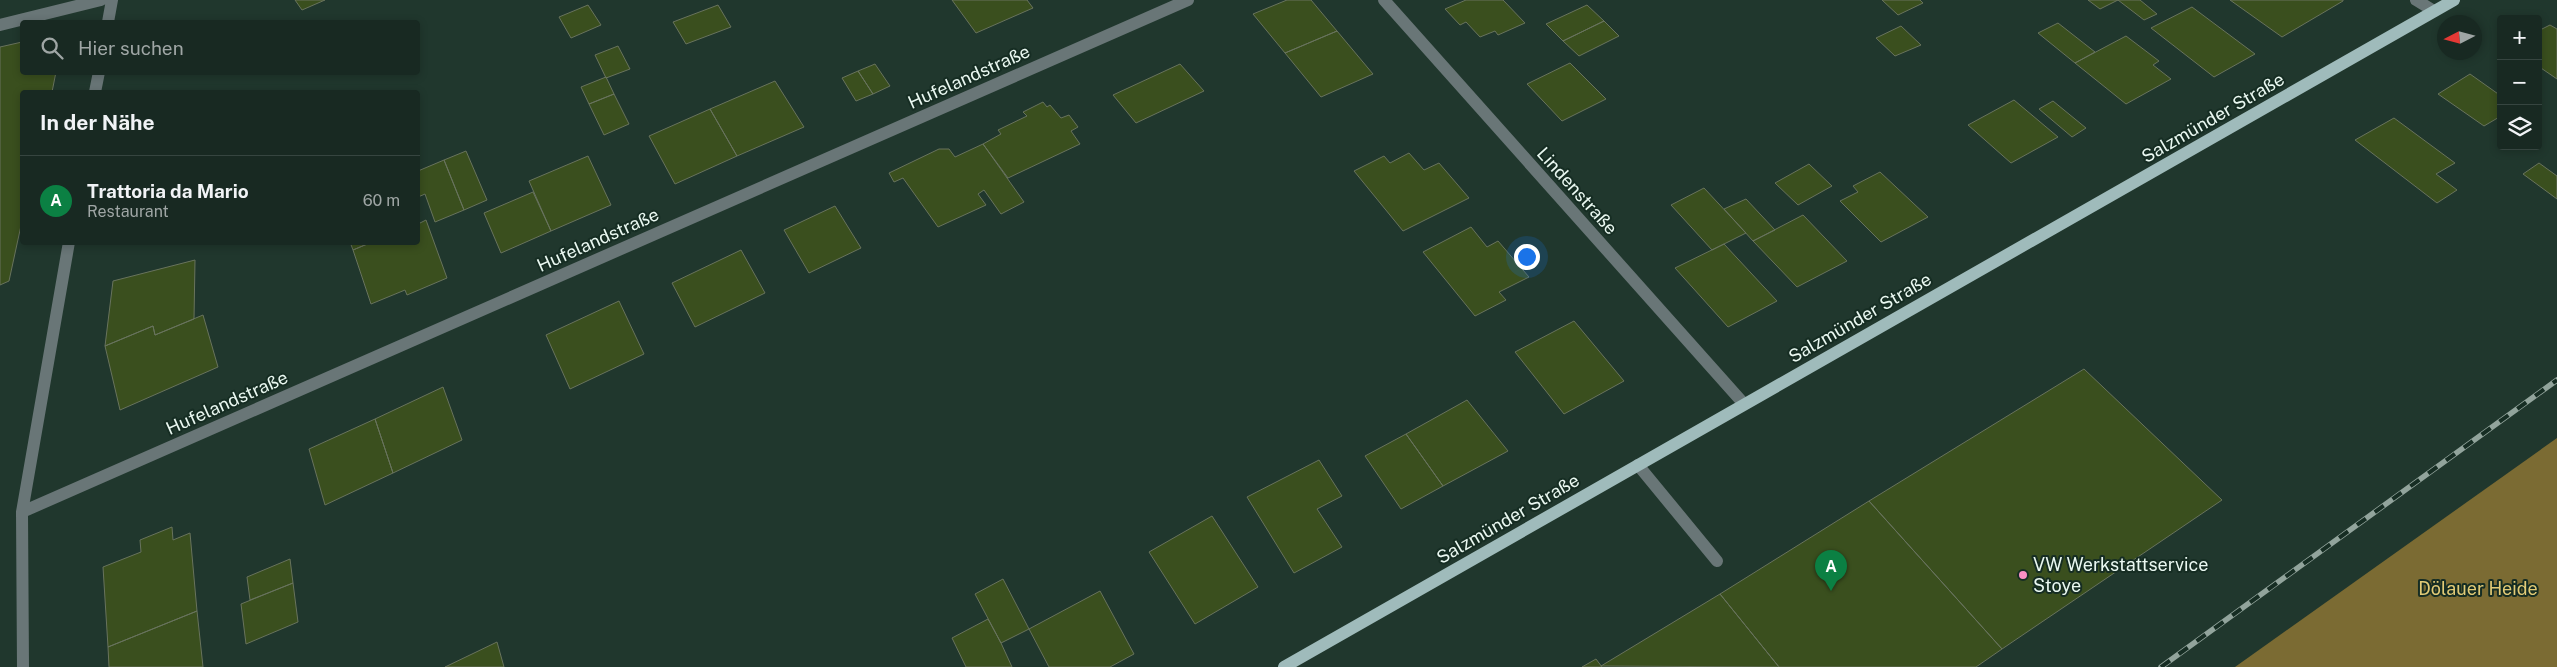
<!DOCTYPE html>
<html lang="de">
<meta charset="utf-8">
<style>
:root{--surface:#182922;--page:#25352f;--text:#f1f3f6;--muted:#9fa6a5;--line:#364540;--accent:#0b8043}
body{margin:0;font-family:"Public Sans",sans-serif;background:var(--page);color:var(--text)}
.controls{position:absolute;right:15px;top:15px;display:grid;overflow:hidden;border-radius:5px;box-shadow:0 2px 8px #0003}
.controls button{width:45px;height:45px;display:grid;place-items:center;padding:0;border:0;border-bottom:1px solid var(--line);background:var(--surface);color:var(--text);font:25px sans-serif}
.compass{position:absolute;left:2437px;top:15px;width:45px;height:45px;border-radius:50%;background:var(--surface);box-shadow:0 2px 8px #0003;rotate:264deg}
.you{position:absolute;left:1526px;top:256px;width:18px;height:18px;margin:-12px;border:4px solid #fff;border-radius:50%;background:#1a73e8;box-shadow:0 0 0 8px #1a73e833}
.badge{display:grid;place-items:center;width:32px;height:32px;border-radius:50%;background:var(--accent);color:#fff;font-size:16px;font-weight:700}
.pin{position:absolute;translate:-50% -41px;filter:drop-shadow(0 1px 2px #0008)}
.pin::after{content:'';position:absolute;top:26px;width:18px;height:15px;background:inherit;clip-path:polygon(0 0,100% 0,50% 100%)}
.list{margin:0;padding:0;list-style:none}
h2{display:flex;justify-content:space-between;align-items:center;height:65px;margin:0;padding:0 20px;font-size:21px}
h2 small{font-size:16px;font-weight:400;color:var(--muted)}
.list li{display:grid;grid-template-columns:32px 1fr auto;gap:15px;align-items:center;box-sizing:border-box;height:90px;padding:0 20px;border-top:1px solid var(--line)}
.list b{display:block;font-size:19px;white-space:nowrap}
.list p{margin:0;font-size:16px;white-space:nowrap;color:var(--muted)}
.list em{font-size:16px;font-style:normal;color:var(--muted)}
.icon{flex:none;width:28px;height:28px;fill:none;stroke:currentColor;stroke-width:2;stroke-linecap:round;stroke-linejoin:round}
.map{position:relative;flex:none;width:2557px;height:667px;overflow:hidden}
.search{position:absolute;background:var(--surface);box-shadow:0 2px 8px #0003;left:20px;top:20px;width:400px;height:55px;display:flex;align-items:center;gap:12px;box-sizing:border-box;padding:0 18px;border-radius:5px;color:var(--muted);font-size:19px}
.panel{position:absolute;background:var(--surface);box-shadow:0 2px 8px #0003;left:20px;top:90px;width:400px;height:155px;border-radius:5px}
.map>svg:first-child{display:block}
.forest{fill:#7b6b33}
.building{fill:#3a4f1e;stroke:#68735d}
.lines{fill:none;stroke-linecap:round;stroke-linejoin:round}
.minor{stroke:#697677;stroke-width:12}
.major{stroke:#9fbbbb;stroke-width:12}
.rail-casing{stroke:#92a49c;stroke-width:5.5}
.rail{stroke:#162d23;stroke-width:4;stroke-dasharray:11;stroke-linecap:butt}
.poi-dot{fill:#fb8fc4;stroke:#162d23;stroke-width:2}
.labels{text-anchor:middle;stroke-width:4;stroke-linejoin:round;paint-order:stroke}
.street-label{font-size:18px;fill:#eaf8f1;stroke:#162d23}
.poi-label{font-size:18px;fill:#eaf8f1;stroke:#162d23;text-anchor:start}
.park-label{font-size:18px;fill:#e2cb77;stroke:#162d23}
</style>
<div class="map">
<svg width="2557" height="667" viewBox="0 0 2557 667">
<rect width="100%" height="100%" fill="#20372d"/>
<!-- forest -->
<path class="forest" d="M2557 438V667H2235Z"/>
<!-- building -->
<path class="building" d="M295 0H325L302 10Z
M952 0H1027L1033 8 976 33Z
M1287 0H1311L1337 31 1285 53 1253 14Z
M1466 0H1503L1525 23 1498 35 1495 31 1480 37 1466 22 1460 25 1445 9Z
M1882 0H1920L1923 3 1898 15Z
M2088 0H2118L2100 9Z
M2118 0H2140L2157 14 2144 20Z
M2230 0H2343V1L2282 37Z
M588 5 601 25 571 38 559 17Z
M718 5 731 27 686 44 673 22Z
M1587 5 1604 21 1563 41 1546 24Z
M2192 7 2255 54 2214 77 2151 28Z
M1604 21 1619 36 1579 56 1563 41Z
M2058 23 2095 52 2075 63 2038 33Z
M2550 25 2557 29V79L2538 66V31Z
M1901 26 1921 45 1895 56 1876 38Z
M1337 31 1373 74 1321 97 1285 53Z
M2126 36 2159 61 2153 65 2171 79 2126 104 2075 63Z
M22 42V72H56L52 92H22V221L9 281 0 285V47Z
M618 46 630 69 606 78 595 55Z
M1570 63 1606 99 1562 121 1527 84Z
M875 64 890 86 873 94 858 71Z
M1180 64 1204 91 1136 123 1113 95Z
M858 71 873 94 856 101 842 78Z
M2470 74 2501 96V116L2484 126 2438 94Z
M606 77 614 94 589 104 581 87Z
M775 81 804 127 737 156 710 109Z
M614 94 629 124 604 135 589 104Z
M2014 100 2058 137 2011 163 1968 125Z
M2053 101 2086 128 2072 137 2039 109Z
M1043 102 1047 107 1050 105 1061 118 1069 115 1078 127 1071 131 1080 144 1008 178 983 144 1001 134 998 130 1027 116 1023 112Z
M710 109 737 156 675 184 649 136Z
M2394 118 2455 163 2436 174 2457 190 2437 203 2355 140Z
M983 144 1024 202 1001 214 984 190 978 194 986 205 938 227 903 178 894 182 889 173 939 149H949L955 157Z
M466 151 487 200 464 210 444 160Z
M1409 153 1424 170 1439 163 1469 198 1403 231 1354 171 1384 156 1390 163Z
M588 156 611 205 551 231 529 181Z
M444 160 464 210 435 222 425 194 418 197V171Z
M2539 163 2557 176V199L2523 174Z
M1809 164 1832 186 1798 205 1775 183Z
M1880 172 1928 217 1881 242 1840 201 1858 192 1853 186Z
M1704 188 1746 233 1712 250 1671 205Z
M533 192 551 231 501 253 484 213Z
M1746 199 1775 230 1753 241 1724 209Z
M835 206 861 248 809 273 784 230Z
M1803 215 1847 261 1797 287 1753 241Z
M426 220 447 278 407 295 405 290 371 304 353 250 372 242H418V224Z
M1471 227 1487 247 1498 241 1529 277 1499 292 1506 300 1475 316 1423 252Z
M350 242H372L353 250Z
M1724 244 1777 301 1728 327 1675 268Z
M741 250 765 293 695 327 672 283Z
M195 260 194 319 155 335 153 326 105 346 113 281Z
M619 301 644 354 570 389 546 335Z
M203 315 218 367 120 410 105 346 153 326 155 335Z
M1574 321 1624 381 1564 414 1515 352Z
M2084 369 2222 500 2002 649 1869 501Z
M443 387 462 440 393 473 375 419Z
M1467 400 1508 451 1443 486 1406 434Z
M375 419 393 473 325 505 309 449Z
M1406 434 1443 486 1401 509 1365 456Z
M1319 460 1342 496 1317 509 1342 547 1294 573 1247 497Z
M1869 501 2002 649 1976 667H1779L1720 594Z
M1212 516 1258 587 1195 624 1149 552Z
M172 527 173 540 190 533 197 611 108 647 103 567 141 552 140 540Z
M290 559 293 583 250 600 247 577Z
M1003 579 1029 629 1001 643 975 594Z
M293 583 298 622 246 644 241 604Z
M1100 591 1134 654 1110 667H1049L1029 629Z
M1720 594 1779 667 1601 666Z
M197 611 203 667H109L108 647Z
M988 619 1001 643 1012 667H966L952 638Z
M497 642 504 667H445Z
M1596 659 1602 667H1582Z"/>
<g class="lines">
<!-- minor -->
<path class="minor" d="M1384 0 1744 404
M2416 0 2434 11
M108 22 112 0
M0 25 101 0
M95 92 99 72
M1638 465 1717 561
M22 512 1188 0
M23 667 22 512 69 242"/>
<!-- major -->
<path class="major" d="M1284 667 2454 0"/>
<defs>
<path id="rail" d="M2161 667 2557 380"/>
</defs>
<!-- rail casing -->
<use href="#rail" class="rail-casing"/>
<!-- rail -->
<use href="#rail" class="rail"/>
</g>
<!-- markers -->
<circle class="poi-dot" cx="2023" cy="575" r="5"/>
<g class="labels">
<!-- street labels -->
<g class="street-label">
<text transform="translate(969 77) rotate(-24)" y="6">Hufelandstraße</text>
<text transform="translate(2213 118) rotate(-30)" y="6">Salzmünder Straße</text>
<text transform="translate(1577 191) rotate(48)" y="6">Lindenstraße</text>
<text transform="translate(598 240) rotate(-24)" y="6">Hufelandstraße</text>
<text transform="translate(1860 318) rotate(-30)" y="6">Salzmünder Straße</text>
<text transform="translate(227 403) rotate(-24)" y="6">Hufelandstraße</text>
<text transform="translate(1508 519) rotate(-30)" y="6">Salzmünder Straße</text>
</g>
<!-- poi labels -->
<g class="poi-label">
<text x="2033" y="571">VW Werkstattservice<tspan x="2033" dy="21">Stoye</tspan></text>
</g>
<!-- park labels -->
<g class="park-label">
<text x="2478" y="595">Dölauer Heide</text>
</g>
</g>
</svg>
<div class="controls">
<button>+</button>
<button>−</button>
<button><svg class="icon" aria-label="layers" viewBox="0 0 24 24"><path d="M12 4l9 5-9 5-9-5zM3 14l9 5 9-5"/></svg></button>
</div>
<svg class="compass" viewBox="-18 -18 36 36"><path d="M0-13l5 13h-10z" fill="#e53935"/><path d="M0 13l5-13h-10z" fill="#9fa6a5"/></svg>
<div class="you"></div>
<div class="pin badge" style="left:1831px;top:591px">A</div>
<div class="search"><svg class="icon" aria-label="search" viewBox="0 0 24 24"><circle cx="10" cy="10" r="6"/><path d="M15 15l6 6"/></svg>Hier suchen</div>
<section class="panel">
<h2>In der Nähe<small></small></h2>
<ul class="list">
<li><span class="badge">A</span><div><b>Trattoria da Mario</b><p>Restaurant</p></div><em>60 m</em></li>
</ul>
</section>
</div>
